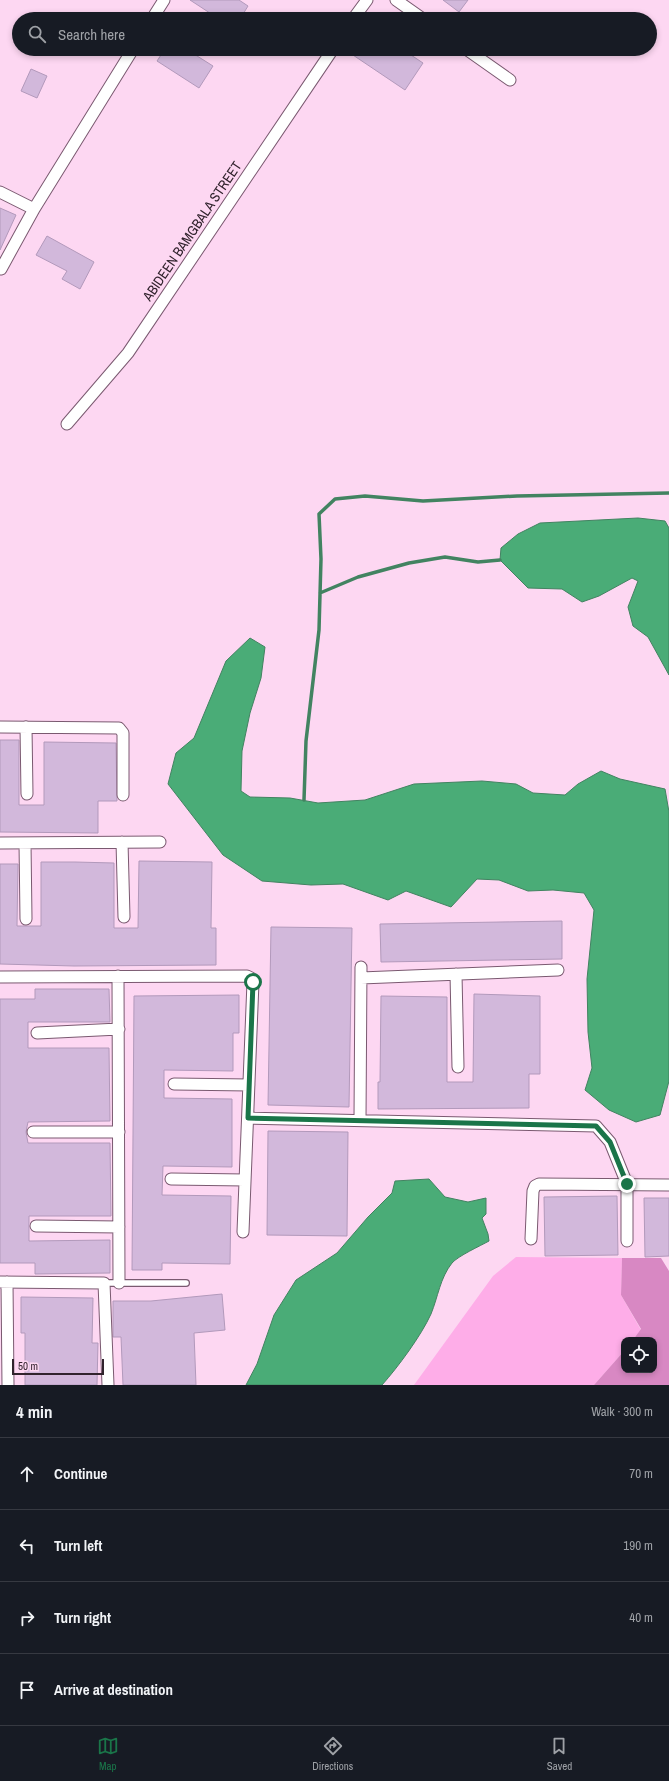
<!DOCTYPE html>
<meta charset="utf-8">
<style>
:root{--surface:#171b24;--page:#242831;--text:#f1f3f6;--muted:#9ea1a6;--line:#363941;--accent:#1a7549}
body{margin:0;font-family:"Archivo Narrow",sans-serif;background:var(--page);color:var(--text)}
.controls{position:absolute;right:12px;bottom:12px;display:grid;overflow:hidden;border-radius:8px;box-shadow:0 2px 6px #0003}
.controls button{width:36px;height:36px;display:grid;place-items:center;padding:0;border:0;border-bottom:1px solid var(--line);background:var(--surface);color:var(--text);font:20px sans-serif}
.scale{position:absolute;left:12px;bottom:10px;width:92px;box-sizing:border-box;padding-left:4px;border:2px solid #31232d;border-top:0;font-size:11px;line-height:14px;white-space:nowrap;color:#31232d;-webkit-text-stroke:3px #fdd7f2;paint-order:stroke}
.stop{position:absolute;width:12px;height:12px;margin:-9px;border:3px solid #1a7549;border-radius:50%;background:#fff}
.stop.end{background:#1a7549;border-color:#fff;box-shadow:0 1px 4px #0008}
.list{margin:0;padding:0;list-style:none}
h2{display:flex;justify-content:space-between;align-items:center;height:52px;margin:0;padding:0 16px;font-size:17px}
h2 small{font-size:13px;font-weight:400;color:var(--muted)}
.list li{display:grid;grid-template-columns:26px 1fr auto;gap:12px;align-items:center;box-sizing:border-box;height:72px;padding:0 16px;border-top:1px solid var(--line)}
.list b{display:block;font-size:15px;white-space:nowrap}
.list em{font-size:13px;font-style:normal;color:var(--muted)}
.icon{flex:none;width:22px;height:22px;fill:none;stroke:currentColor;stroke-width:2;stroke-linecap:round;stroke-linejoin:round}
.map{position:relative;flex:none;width:669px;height:1385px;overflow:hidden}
.search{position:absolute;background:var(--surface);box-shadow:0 2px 6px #0003;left:12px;right:12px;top:12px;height:44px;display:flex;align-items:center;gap:10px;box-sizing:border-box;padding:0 14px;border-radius:22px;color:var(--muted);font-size:15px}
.sheet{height:340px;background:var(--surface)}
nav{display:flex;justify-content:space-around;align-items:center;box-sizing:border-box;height:56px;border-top:1px solid var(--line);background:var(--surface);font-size:11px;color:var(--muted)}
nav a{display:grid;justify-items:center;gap:2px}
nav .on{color:var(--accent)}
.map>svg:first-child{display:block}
.green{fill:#feade8}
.forest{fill:#d888c3}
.water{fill:#4aac77;stroke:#428361}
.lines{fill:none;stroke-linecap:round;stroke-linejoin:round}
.stream{stroke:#428361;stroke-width:3.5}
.building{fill:#d2b8db;stroke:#b299bb}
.service-casing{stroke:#7a5970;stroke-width:8}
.minor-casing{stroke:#7a5970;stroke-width:13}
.service{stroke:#fff;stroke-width:5.5}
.minor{stroke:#fff;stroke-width:11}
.route{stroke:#1a7549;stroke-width:5}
.labels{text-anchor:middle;stroke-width:3;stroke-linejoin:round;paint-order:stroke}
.street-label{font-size:14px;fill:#31232d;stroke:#fdd7f2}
</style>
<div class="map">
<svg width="669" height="1385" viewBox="0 0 669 1385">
<rect width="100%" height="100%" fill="#fdd7f2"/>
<!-- green -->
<path class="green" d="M516 1257 622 1258 621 1295 641 1330 633 1340H624V1351L594 1385H414L493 1276Z"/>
<!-- forest -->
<path class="forest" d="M622 1258H661L669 1271V1385H594L624 1351V1370H654V1340H633L641 1329 621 1295Z"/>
<!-- water -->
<path class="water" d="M638 518 665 521 669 528V675L648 637 633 626 628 607 638 581 632 578 599 596 582 602 562 589 528 588 500 560 501 548 518 534 540 523Z
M250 638 265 647 261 678 250 713 242 751 241 791 250 797 290 798 318 803 365 800 414 784 482 781 516 784 533 793 565 795 578 784 601 771 620 779 665 789 669 812V1081L660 1115 636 1122 609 1110 585 1090 592 1068 588 1032 587 979 594 910 584 893 553 890 528 891 499 880 477 879 451 907 406 891 388 900 343 884 311 885 262 881 223 855 168 784 176 753 194 738 226 661Z
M429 1179 445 1197 468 1202 486 1198V1214L482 1218 488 1234 489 1241C480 1246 458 1256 452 1263 440 1278 438 1297 431 1314 421 1336 398 1367 382 1385H246L257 1364 274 1315 296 1280 337 1253 368 1217 392 1193 395 1181Z"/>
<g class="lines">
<!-- stream -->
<path class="stream" d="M320 593 358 577 409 563 445 557 478 562 500 560
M304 800 306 741 319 630 321 559 319 514 335 499 365 496 423 501 517 496 669 493"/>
</g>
<!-- building -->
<path class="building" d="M190 0H239L248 6 240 19H219Z
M443 0H468L459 12Z
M165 49H186L213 66 199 88 157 61Z
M344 49H402L423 63 405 90Z
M31 69 47 76 37 98 21 91Z
M0 208 16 215 0 250Z
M47 236 94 262 80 289 62 279 67 271 36 255Z
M0 740H19V805H44V742L116 743 117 801H98V833L0 832Z
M139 861 212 862 211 928H216V965L74 966 0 964V864H18L17 926H41V862H75L114 863V928H138Z
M562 921V959L381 962 380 924Z
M271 927 352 928 349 1107 268 1105Z
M35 989H109L110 1022H28V1048H109L110 1121 28 1122 26 1132 28 1143H110L111 1216H29V1241L110 1240V1273L35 1274V1263H0V999H35Z
M474 994 540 996V1074H529V1108L378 1109V1082H380L381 996 447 997V1082H473Z
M239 995V1033H233V1071L164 1070V1098L232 1099V1167L163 1166 162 1195 231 1196 230 1264 162 1263V1270H132L134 996Z
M268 1131 348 1132 347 1236 267 1235Z
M617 1196 618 1255 545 1256 544 1197Z
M644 1198H669V1256L645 1257Z
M222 1294 225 1330 194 1333 196 1385H123L121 1337H113V1301H151Z
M21 1297 93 1298 92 1343H98L97 1385H25V1333H21Z"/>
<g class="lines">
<defs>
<path id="service" d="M104 1283H186"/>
<path id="minor" d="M396 0 423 19
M152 19 164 0
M353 19 367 0
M466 49 510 80
M0 192 34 209
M1 269 34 209 133 49
M67 424 128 353 333 49
M0 727 119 728 123 733V795
M26 727 27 794
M122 842 124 917
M0 843 160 842
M25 843 26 919
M456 974 458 1067
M118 976 119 1283
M0 977 247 976 251 978 253 982 243 1232
M361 978 558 970
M37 1033 119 1029
M174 1084 249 1085
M248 1118 596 1126 610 1142 627 1184V1241
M360 1120 361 967
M33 1132H119
M171 1179 245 1180
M36 1226 119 1227
M531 1239 533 1191 535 1186 539 1184 669 1185
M0 1282 104 1283 108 1385
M7 1282 8 1385"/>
</defs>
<!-- service casing -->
<use href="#service" class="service-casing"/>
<!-- minor casing -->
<use href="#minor" class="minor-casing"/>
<!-- service -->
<use href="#service" class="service"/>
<!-- minor -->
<use href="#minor" class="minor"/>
</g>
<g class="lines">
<!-- route -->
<path class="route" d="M253 982 248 1118 596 1126 610 1142 627 1184"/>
</g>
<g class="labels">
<!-- street labels -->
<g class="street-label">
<text transform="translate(192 231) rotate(-56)" y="5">ABIDEEN BAMGBALA STREET</text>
</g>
</g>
</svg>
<div class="controls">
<button><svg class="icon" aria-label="locate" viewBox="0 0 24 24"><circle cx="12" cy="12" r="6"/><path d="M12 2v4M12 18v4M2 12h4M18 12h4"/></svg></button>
</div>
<div class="scale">50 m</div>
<div class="stop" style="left:253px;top:982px"></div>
<div class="stop end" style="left:627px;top:1184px"></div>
<div class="search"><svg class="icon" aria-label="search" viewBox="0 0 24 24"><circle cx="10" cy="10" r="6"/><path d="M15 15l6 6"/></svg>Search here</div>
</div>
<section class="sheet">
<h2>4 min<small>Walk · 300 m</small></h2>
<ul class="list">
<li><svg class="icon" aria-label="ahead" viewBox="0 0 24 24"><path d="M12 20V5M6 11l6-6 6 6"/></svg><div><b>Continue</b></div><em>70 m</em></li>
<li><svg class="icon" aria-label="left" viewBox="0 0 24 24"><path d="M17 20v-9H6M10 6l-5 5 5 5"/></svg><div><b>Turn left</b></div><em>190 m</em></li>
<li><svg class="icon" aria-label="right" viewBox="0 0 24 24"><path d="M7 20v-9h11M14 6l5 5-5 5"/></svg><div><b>Turn right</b></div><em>40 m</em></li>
<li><svg class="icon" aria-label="arrive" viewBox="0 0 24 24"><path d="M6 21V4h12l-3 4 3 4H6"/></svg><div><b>Arrive at destination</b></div></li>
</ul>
</section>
<nav>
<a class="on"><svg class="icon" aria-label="map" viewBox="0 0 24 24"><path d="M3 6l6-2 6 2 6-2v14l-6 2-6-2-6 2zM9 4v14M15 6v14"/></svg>Map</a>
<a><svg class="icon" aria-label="directions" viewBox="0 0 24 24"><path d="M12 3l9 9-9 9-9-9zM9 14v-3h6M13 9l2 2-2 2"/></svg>Directions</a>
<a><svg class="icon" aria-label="saved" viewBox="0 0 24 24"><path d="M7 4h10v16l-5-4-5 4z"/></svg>Saved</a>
</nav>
